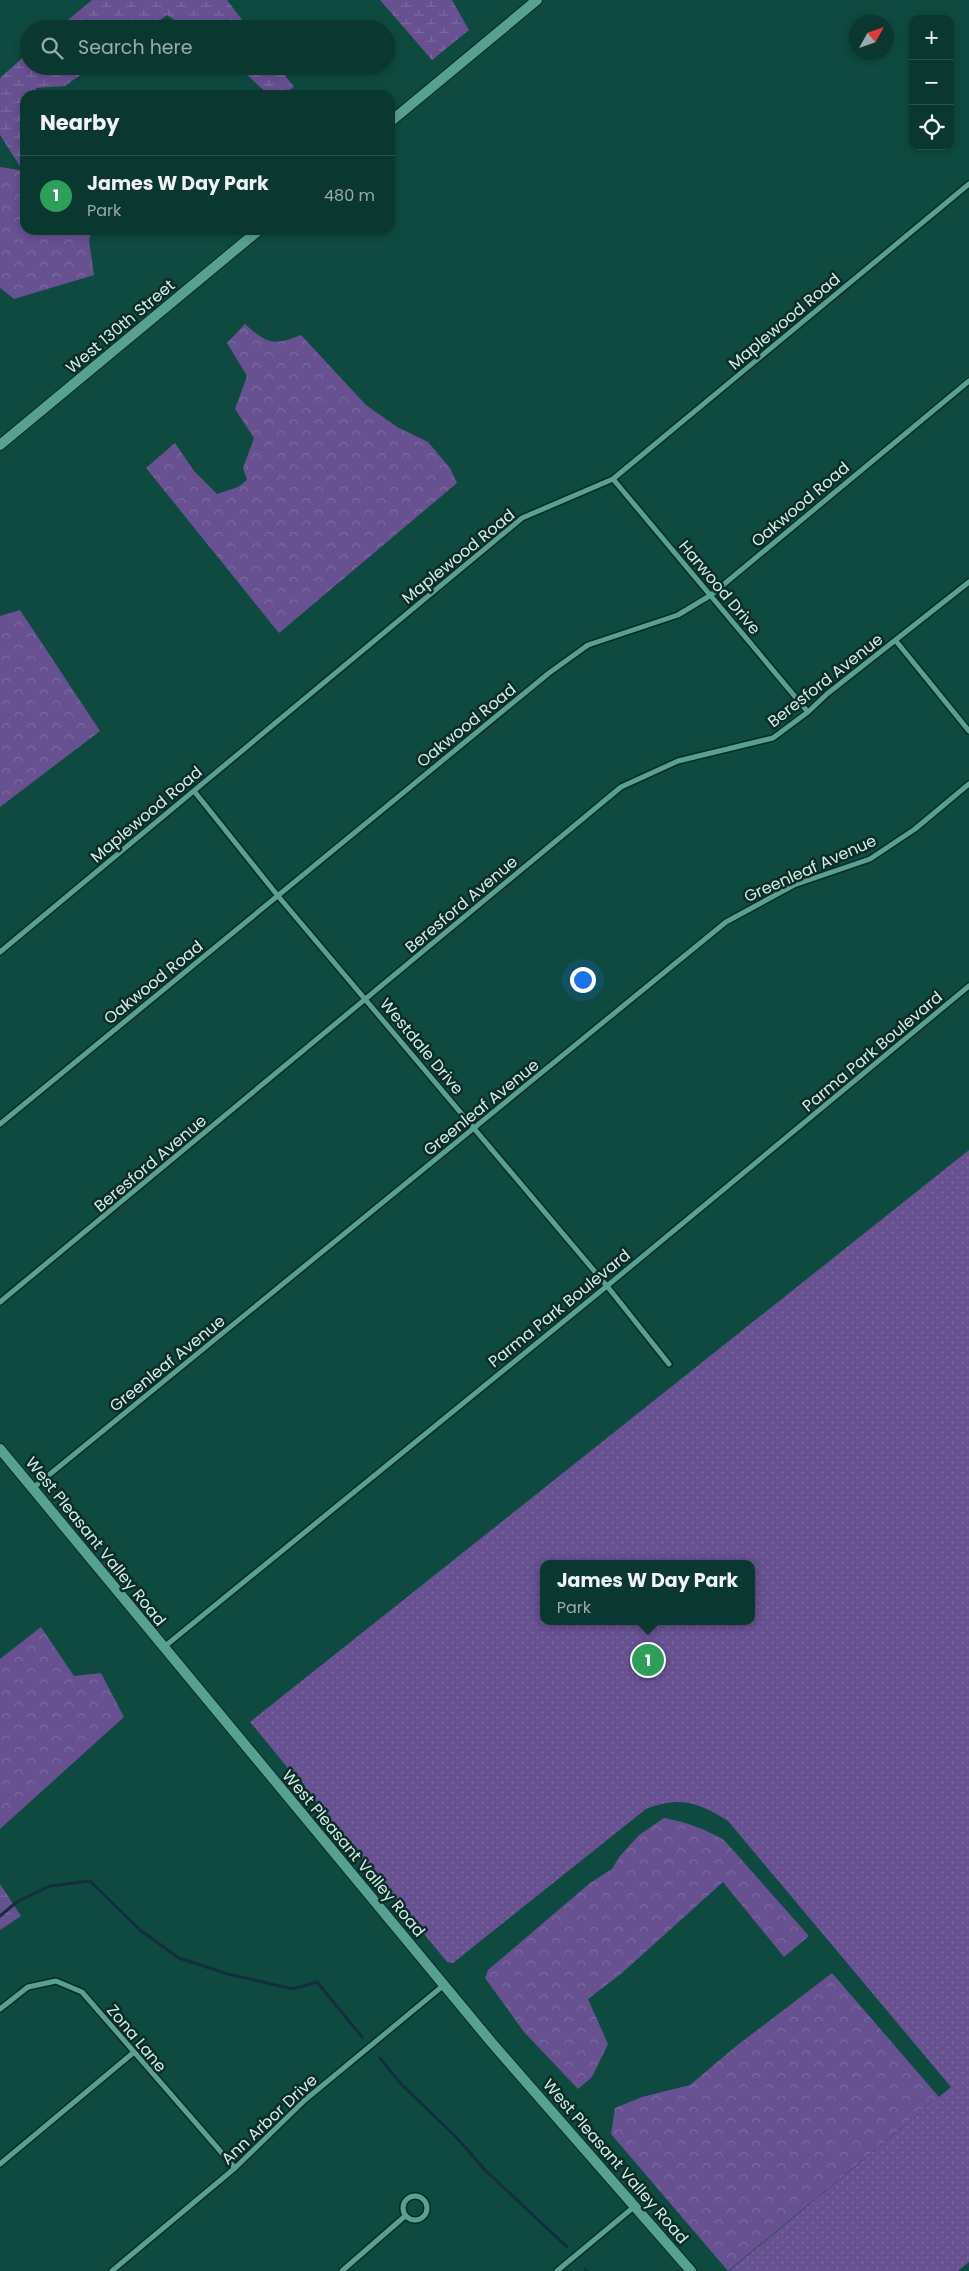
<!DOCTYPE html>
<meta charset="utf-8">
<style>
:root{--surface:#0a3830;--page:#133f38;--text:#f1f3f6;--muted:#99acab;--line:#2a524c;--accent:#f09ab6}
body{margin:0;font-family:Poppins,sans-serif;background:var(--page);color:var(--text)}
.controls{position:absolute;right:15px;top:15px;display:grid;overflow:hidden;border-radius:10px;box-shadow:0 2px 8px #0003}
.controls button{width:45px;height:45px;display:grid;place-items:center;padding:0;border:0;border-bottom:1px solid var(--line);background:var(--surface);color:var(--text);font:25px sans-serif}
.compass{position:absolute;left:849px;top:15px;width:45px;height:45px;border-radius:50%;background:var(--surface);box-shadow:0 2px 8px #0003;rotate:50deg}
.you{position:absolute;left:582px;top:979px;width:18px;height:18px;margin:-12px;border:4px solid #fff;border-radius:50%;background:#1a73e8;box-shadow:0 0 0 8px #1a73e833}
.badge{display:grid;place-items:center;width:32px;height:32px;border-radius:50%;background:var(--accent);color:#fff;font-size:16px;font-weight:700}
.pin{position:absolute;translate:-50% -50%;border:2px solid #fff;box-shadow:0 1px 5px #0006}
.popup{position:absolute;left:540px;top:1560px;width:215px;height:65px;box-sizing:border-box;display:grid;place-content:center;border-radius:10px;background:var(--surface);filter:drop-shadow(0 1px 4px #0005);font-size:16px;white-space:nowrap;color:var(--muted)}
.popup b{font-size:19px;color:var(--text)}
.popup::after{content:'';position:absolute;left:50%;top:100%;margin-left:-10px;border:10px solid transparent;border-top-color:var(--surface)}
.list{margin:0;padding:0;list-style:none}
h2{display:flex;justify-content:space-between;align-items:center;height:65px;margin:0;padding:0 20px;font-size:21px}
h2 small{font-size:16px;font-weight:400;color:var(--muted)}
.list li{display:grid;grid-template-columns:32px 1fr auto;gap:15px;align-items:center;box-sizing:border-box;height:80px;padding:0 20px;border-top:1px solid var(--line)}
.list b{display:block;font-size:19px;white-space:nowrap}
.list p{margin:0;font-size:16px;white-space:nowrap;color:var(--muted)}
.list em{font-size:16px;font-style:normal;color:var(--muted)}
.icon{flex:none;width:28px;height:28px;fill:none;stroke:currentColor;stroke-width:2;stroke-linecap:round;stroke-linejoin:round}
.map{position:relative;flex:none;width:969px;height:2271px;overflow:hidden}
.search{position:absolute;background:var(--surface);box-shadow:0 2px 8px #0003;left:20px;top:20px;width:375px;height:55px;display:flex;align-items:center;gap:12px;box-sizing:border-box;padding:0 18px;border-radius:28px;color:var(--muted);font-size:19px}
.panel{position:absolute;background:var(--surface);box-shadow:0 2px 8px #0003;left:20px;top:90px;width:375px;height:145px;border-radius:15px}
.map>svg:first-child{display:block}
.forest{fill:url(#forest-crowns)}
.wetland{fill:url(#wetland-marsh)}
.park{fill:url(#park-dots);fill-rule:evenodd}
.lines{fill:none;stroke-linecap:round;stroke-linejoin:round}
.stream{stroke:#132e40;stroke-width:3}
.minor-casing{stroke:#042d26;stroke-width:8}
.secondary-casing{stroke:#042d26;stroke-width:12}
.minor{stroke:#58a192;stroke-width:5}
.secondary{stroke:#58a192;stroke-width:10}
.labels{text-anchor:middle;stroke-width:5;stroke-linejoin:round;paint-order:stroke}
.street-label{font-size:16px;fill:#cdf0e7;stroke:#0d2c26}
</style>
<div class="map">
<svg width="969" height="2271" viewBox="0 0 969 2271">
<defs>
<pattern id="forest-crowns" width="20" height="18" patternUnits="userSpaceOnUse" patternTransform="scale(1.25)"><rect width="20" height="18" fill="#675191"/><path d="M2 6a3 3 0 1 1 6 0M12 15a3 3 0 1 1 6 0" fill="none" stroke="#7c6aa0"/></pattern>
<pattern id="wetland-marsh" width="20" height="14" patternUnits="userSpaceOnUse" patternTransform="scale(1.25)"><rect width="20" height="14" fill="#675191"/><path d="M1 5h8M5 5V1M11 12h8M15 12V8" fill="none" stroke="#7c6aa0"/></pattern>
<pattern id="park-dots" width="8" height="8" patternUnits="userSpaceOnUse" patternTransform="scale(1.25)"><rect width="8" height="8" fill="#675191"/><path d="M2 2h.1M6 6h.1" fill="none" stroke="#7c6aa0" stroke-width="1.8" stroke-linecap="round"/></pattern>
</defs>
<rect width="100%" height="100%" fill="#0e4a40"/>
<!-- forest -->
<path class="forest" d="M0 167 25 171V230H92L89 240 94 275 14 299 0 288Z
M245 324C267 344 273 346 301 335L366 405 397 427 428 442 450 468 457 483 279 633 146 468 175 443 194 471 217 494 238 487 247 480 243 468 254 438 235 409 247 376 227 343Z
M20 610 100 731 0 807V616Z
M41 1627 74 1676 101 1673 124 1717 0 1829V1659Z
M664 1818C686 1822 705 1829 724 1840L809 1936 784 1957 723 1882 622 1973 588 1999 608 2044 592 2077 578 2089 524 2032 485 1978 488 1970 590 1883 612 1869 620 1856 639 1835Z
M832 1973 939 2097 728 2271 611 2134 615 2108 642 2097 690 2085 735 2047Z"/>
<!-- wetland -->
<path class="wetland" d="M92 0H227L249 29H187L167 15 148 29H57Z
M380 0H452L469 30 432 60Z
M29 52V66H93L65 86 36 88 37 95H25V171H23L0 135V78Z
M237 66H278L294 87 282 95H269Z
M0 1884 21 1916 0 1930Z"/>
<!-- park -->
<path class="park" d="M969 1150V2262L958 2271H729L951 2087 728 1821C698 1802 679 1796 646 1809L453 1963 447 1962 314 1800V1795L310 1794 301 1780 296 1778 250 1722ZM544 1564H752V1621H544Z"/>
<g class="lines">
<!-- stream -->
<path class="stream" d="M0 1916 18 1901 50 1886 90 1881 140 1930 179 1958 228 1974 293 1989 317 1982 362 2037
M380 2058 401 2084 456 2137 486 2171 567 2247
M585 2269 587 2271"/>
<defs>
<path id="minor" d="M613 479 808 712
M896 641 969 731
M194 791 278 896 607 1286 669 1364
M0 952 522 518 613 479 969 184
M0 1124 549 673 588 645 678 615 711 595 969 381
M0 1302 621 787 678 761 773 738 808 712 827 694 969 582
M33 1488 726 922 794 885 870 859 915 829 969 784
M164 1647 607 1286 969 986
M0 2009 28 1987 56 1981 82 1992 235 2168
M0 2164 133 2053
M403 2208a12 12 0 1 1 24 0a12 12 0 1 1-24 0Z
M112 2271 235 2168 305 2100 444 1985
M342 2271 404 2217
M557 2271 635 2206"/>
<path id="secondary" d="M390 122 537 0
M0 445 259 230
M0 1449 492 2043 691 2271"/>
</defs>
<!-- minor casing -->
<use href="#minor" class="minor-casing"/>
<!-- secondary casing -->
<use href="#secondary" class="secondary-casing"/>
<!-- minor -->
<use href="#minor" class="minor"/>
<!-- secondary -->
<use href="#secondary" class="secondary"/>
</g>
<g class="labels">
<!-- street labels -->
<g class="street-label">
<text transform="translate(784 321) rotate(-40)" y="6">Maplewood Road</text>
<text transform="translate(120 326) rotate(-40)" y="6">West 130th Street</text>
<text transform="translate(800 504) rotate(-40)" y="6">Oakwood Road</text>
<text transform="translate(458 556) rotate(-39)" y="6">Maplewood Road</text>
<text transform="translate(720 587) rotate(50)" y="6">Harwood Drive</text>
<text transform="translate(825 680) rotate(-38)" y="6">Beresford Avenue</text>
<text transform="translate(466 725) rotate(-39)" y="6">Oakwood Road</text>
<text transform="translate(146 814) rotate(-40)" y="6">Maplewood Road</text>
<text transform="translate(810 868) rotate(-24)" y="6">Greenleaf Avenue</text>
<text transform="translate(461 904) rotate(-40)" y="6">Beresford Avenue</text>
<text transform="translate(153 982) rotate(-39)" y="6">Oakwood Road</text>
<text transform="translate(422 1046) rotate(50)" y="6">Westdale Drive</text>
<text transform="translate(872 1051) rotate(-40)" y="6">Parma Park Boulevard</text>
<text transform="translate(481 1107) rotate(-39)" y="6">Greenleaf Avenue</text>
<text transform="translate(150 1163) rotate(-40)" y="6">Beresford Avenue</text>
<text transform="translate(559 1308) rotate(-39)" y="6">Parma Park Boulevard</text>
<text transform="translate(167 1363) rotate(-39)" y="6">Greenleaf Avenue</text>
<text transform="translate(96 1541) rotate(51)" y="6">West Pleasant Valley Road</text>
<text transform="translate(354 1853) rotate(50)" y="6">West Pleasant Valley Road</text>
<text transform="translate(137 2038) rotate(50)" y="6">Zona Lane</text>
<text transform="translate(269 2119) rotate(-43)" y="6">Ann Arbor Drive</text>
<text transform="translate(616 2161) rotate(49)" y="6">West Pleasant Valley Road</text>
</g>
</g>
</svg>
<div class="controls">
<button>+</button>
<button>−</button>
<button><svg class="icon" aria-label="locate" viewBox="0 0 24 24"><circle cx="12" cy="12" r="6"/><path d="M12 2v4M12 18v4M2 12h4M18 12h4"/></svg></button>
</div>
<svg class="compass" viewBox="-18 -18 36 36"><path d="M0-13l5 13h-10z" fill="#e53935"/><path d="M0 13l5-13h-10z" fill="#99acab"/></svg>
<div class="you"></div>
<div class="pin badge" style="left:648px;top:1660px;background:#2e9e5b">1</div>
<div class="popup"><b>James W Day Park</b>Park</div>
<div class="search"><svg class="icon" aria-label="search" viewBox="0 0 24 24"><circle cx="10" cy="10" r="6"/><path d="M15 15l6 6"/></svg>Search here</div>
<section class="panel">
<h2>Nearby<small></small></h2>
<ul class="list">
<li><span class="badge" style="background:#2e9e5b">1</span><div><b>James W Day Park</b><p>Park</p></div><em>480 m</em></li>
</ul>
</section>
</div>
